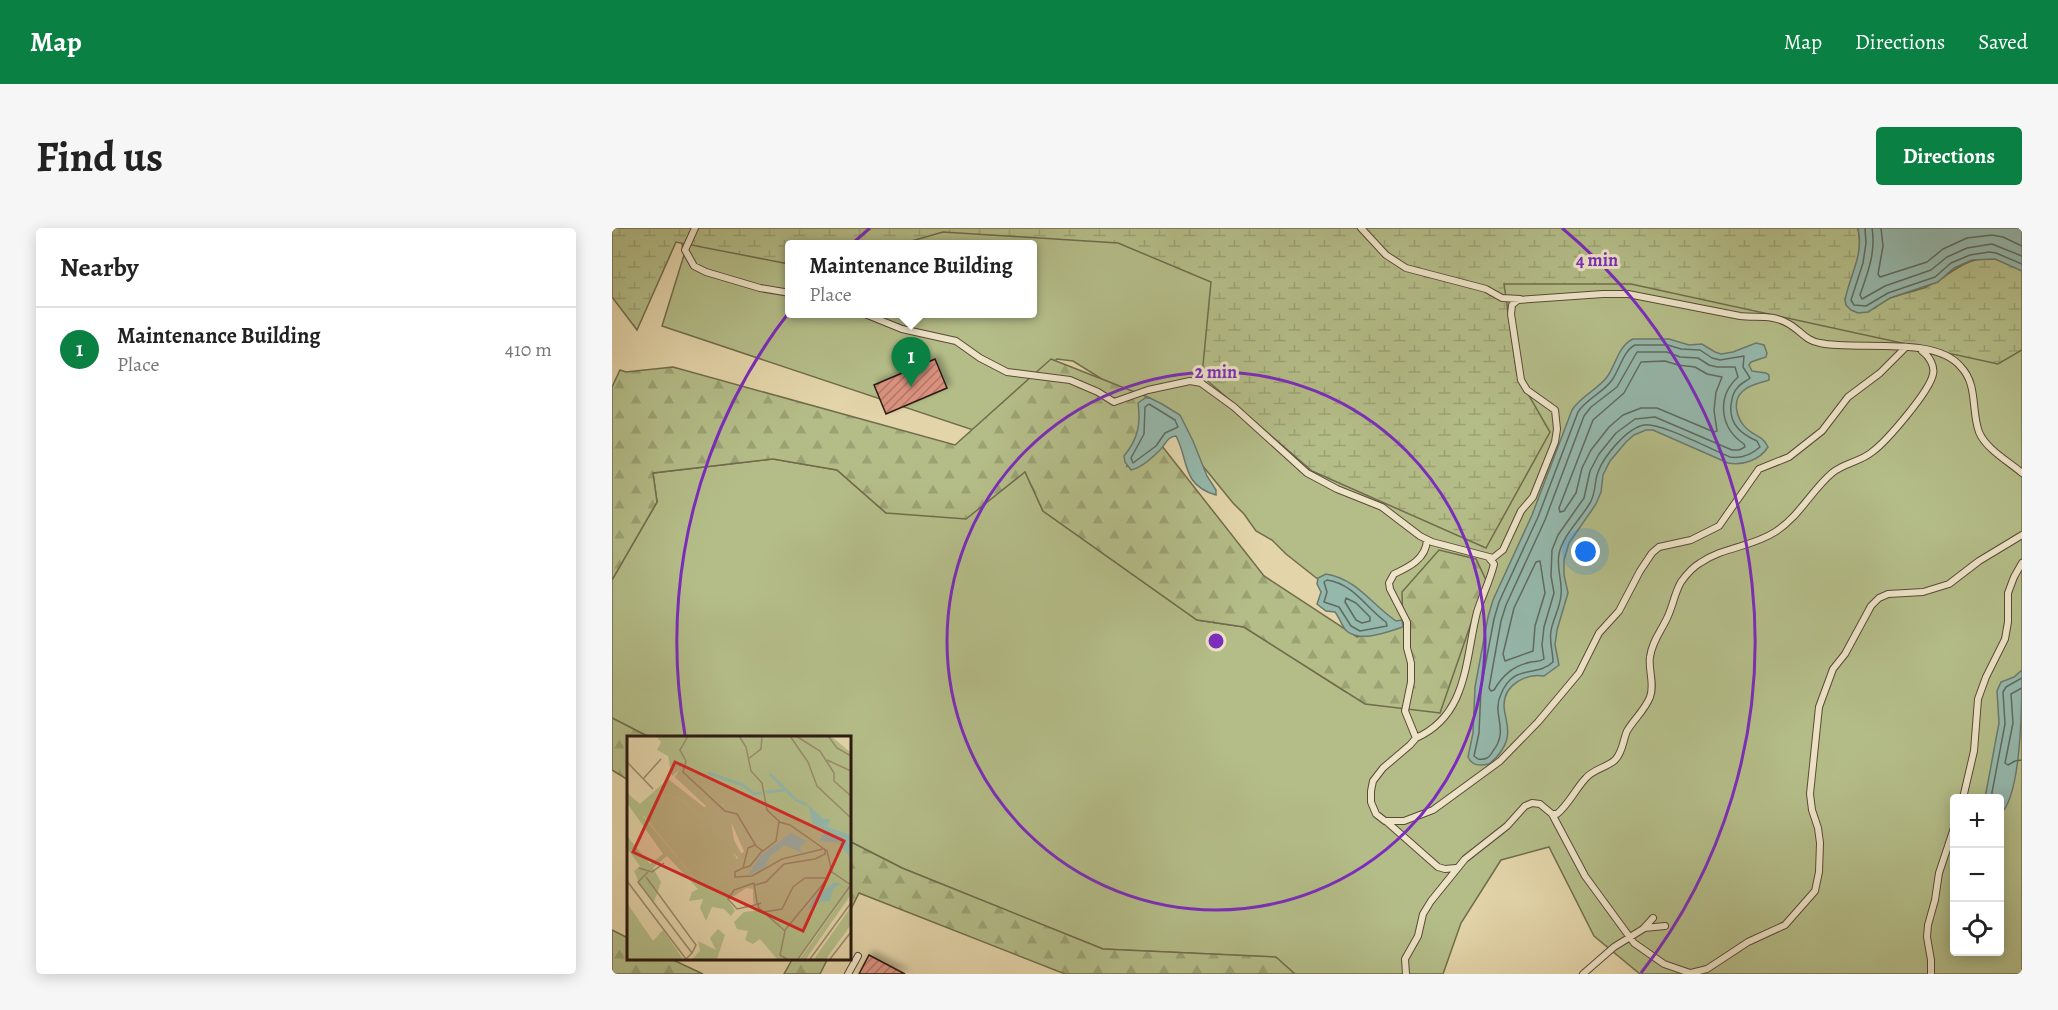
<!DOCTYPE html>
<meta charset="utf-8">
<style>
:root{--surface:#fff;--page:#f6f6f6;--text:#222;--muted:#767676;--line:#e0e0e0;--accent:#0b8043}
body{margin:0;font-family:Alegreya,serif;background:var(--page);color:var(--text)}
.controls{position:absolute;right:18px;bottom:18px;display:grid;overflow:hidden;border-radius:6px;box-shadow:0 3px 15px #0003}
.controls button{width:54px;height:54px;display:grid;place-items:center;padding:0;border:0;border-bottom:2px solid var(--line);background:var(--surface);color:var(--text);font:30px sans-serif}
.you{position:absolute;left:974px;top:324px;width:21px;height:21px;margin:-15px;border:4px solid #fff;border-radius:50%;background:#1a73e8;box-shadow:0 0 0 9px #1a73e833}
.badge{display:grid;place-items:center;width:39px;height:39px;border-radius:50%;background:var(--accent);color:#fff;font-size:20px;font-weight:700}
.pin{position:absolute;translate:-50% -50px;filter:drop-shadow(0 2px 3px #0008)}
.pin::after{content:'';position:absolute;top:32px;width:21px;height:18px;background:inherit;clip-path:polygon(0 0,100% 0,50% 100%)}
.popup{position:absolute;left:173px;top:12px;width:252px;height:78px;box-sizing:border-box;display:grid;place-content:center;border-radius:6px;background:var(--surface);filter:drop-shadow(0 2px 4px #0005);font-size:20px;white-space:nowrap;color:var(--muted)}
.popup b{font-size:22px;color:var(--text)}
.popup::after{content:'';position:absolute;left:50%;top:100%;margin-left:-12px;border:12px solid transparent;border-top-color:var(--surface)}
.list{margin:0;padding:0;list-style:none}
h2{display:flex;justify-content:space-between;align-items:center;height:78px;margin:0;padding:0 24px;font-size:26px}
h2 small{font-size:20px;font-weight:400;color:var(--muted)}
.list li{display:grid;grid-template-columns:39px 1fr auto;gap:18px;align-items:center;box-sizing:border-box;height:84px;padding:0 24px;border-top:2px solid var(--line)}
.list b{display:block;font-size:22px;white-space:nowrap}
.list p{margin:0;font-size:20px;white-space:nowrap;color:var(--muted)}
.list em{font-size:20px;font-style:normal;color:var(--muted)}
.icon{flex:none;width:33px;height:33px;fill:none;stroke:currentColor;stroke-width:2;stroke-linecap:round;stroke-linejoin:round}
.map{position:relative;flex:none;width:1410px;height:746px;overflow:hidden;border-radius:6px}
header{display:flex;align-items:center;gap:36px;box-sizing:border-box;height:84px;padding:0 30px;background:var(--accent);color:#fff}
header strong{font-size:28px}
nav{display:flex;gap:33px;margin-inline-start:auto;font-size:21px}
.intro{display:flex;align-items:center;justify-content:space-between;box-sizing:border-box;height:144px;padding:0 36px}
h1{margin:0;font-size:42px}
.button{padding:15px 27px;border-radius:6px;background:var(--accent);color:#fff;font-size:21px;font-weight:700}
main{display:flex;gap:36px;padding:0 36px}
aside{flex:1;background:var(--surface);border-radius:6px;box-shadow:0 3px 15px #0003}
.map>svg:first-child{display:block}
.grass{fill:#b4bd88;stroke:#706c4d;stroke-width:1.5;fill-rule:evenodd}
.forest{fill:url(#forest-firs);stroke:#706c4d;stroke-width:1.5}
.wetland{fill:url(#wetland-marsh);stroke:#706c4d;stroke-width:1.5}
.water{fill:#95b8ac;stroke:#6b796e;stroke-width:1.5}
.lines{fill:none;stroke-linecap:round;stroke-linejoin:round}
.shore{stroke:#606a5f;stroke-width:1.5}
.building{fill:url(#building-hatch);stroke:#2c1b12;stroke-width:1.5;filter:url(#shadow)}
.service-casing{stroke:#5a4938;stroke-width:8}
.service{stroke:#ede3c7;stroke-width:6}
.ring{fill:none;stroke:#7b2cbf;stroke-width:3}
.inset-river{fill:none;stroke:#95b8ac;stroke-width:3}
.inset-road{fill:none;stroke:#9a8a6d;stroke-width:1.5}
.view{fill:#d62828;fill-opacity:0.15;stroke:#d62828;stroke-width:3}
.inset-edge{fill:none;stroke:#2c1b12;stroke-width:3}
.centre{fill:#7b2cbf;stroke:#ede3c7;stroke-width:3}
.ring-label{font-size:18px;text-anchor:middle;font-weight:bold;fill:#7b2cbf;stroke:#ede3c7;stroke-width:6;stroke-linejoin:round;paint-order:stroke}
</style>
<header>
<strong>Map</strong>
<nav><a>Map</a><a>Directions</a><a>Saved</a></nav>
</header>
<div class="intro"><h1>Find us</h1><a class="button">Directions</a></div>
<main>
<aside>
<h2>Nearby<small></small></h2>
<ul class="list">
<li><span class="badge">1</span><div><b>Maintenance Building</b><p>Place</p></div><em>410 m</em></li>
</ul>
</aside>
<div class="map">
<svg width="1410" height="746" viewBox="0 0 1410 746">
<defs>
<pattern id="forest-firs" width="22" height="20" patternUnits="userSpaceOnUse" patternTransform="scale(1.5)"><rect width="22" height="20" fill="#b4bd88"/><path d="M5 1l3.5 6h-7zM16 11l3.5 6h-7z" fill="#9ba274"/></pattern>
<pattern id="wetland-marsh" width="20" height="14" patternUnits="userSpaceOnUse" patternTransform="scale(1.5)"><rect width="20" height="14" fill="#b4bd88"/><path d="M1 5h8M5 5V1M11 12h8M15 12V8" fill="none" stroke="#9ba274"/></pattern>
<pattern id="building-hatch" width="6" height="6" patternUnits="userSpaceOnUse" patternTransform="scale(1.5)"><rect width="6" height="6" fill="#d9917e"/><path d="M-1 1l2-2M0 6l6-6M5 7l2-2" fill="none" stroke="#b07666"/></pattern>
<filter id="shadow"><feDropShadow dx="4" dy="-4" stdDeviation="3" flood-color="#0004"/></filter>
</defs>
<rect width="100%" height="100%" fill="#e3d4a9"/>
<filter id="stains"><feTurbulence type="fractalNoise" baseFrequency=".00333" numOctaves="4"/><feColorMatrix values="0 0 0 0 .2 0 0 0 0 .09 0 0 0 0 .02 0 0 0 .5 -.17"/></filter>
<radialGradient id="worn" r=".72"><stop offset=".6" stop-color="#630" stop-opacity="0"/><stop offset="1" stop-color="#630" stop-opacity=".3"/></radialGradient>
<!-- grass -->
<path class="grass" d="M67 0H1410V746H1028L982 708 937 619 889 632 849 695 831 746H655L660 729 491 721 290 640 237 613V509H37L0 490V352L45 274 41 245 161 231 225 242 274 285 413 243 431 283 585 392 632 399 734 464 755 390 674 326 660 312 644 303 632 286 621 275 551 189 461 133 445 131 367 204 50 98 72 27ZM178 16H421V86H178ZM1342 570H1388V724H1342Z"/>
<!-- forest -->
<path class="forest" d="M439 131 538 170 515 238 550 218 652 348 745 409 791 399 790 364 827 322 864 331 874 352 828 485 753 476 632 399 585 392 431 283 413 244 354 291 274 285 225 242 161 231 41 245 45 274 0 352V159L8 142 14 144 61 139 343 217Z
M0 490 37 509H16V552L0 542Z
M237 613 290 640 491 721 664 729 683 746H453L247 665 237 685Z
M0 702 16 710V730H57L91 746H0Z
M181 730H216L208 746H172Z"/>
<!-- wetland -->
<path class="wetland" d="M0 0H1246C1250 19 1246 39 1238 56L1263 80C1277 66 1297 66 1314 59 1336 49 1350 31 1376 30 1386 29 1401 38 1410 43V122L1386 136 1019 56H892L905 147 938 204 874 320 700 243 590 148 599 54 506 15 331 4 289 16H178L177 36 64 14 25 102 0 69Z"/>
<!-- water -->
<path class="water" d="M1246 0H1410V43L1383 31 1360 32 1342 40 1326 54 1278 70 1256 84 1246 85 1239 82 1234 77 1233 72C1238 46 1252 28 1246 0Z
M1021 111H1057L1077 117 1090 116 1103 124 1109 126 1121 124 1144 115 1152 117 1155 125 1154 129 1139 134 1137 137 1140 143 1154 145 1157 147V152C1149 155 1138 156 1131 163 1119 173 1125 192 1135 201 1144 209 1150 207 1156 219 1148 232 1130 238 1116 235L1041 202H1034L1022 207 1014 214 998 233 991 247 989 264 984 276 957 315 952 332V347L956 365 945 402 943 417 947 437 932 448C914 445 892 457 892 477 892 488 898 499 895 510 893 520 885 530 877 536 868 538 860 538 856 529L861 505 863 459 876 389 881 372 920 287 960 182C969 168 985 162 995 149 1004 137 1006 118 1021 111Z
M533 170H538L550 176 568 187 581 213 595 248 604 262V267C569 257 577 232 564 208 554 209 554 217 547 223 540 230 528 240 519 242L513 234 512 228C526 211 529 196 526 175Z
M714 346C745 351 760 377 784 393L790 392 791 399C775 404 751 414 736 404 730 400 728 390 723 384L714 383 705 376 709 364 705 356 706 350Z
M1410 442C1410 473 1410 569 1388 586V570H1373L1387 495 1385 463 1389 454 1402 449Z"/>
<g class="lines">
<!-- shore -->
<path class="shore" d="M1253 0 1254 15 1251 35 1239 72 1242 77 1254 78 1276 65 1323 49 1339 35 1358 27 1377 24 1384 25 1410 36
M1260 0C1264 24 1256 44 1248 67L1250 71 1273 58 1319 42 1335 29 1355 20 1380 16 1410 28
M1269 0 1271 18 1266 46 1268 49 1315 34 1331 21 1355 10 1380 7 1391 9 1410 18
M1023 117H1056L1069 121 1088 122 1100 130 1108 132 1132 128 1131 139 1138 150C1135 153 1129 155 1126 159 1121 164 1120 170 1119 177 1117 196 1129 206 1145 213L1148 219C1139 227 1130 231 1118 229 1100 222 1048 194 1032 197 1015 200 992 228 986 244 982 255 984 265 978 275 968 292 951 307 947 326 944 341 951 354 949 367 948 380 941 391 939 403 937 414 941 423 941 434 924 450 902 435 889 466 879 487 898 501 881 523 877 530 874 532 866 531L862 528 867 505 869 460 882 391 887 374 926 289 966 184C975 170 991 165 1000 152 1008 141 1011 123 1023 117Z
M1025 124H1055L1068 129 1086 130 1097 137 1105 139H1123L1126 149C1104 169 1108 200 1132 216L1133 219 1127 222H1120L1043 189 1023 191 1004 205 987 226 978 243 972 270 946 307 940 322 939 348 942 365 932 399 930 417 932 431C928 434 925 433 919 434 901 438 891 447 882 462L879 463 877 460 889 393 894 377 933 292 972 188 979 179 1005 159Z
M1053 133 1066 137 1083 139 1095 146 1110 149 1104 164 1102 182 1105 203 1102 204 1045 180H1029L1011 187 997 199 979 222 970 240 964 265 952 283 948 284 947 280 981 192 1012 165 1029 134Z
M537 176 563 192 566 199 553 205 544 218 521 235 519 230 532 206 533 179Z
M928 333 933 365 923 398 921 423 893 433 891 426 902 380 924 334Z
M715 352C742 356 754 380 774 394L775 398 748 403 739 398 727 379 712 374 715 364 712 354Z
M734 370 744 375 758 389V393L750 395 744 392 733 374Z
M1410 460 1399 466 1401 495 1393 535 1396 537 1403 533 1410 532
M1379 570 1393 496 1391 464 1394 459 1410 450"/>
</g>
<!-- building -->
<path class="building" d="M323 131 335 160 274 186 262 157Z
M257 727 293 746H247Z"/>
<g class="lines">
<defs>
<path id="service" d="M83 0 73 22 82 38 94 44 148 60 178 65
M749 0 774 27 794 40 859 57 874 61 890 70 908 71
M253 86 290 101 344 113 368 130 395 144 458 152 486 164 502 174 536 162 578 153 589 155 622 179 695 245 725 261 770 279 808 308 820 314 881 330 891 322 909 283 921 269 943 214 945 201 943 182 915 162 909 152 899 86 900 77 906 72 991 66H1016L1128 88C1146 90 1160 86 1177 96 1189 103 1194 113 1208 115 1245 123 1323 107 1349 139 1366 157 1359 182 1367 204 1374 221 1396 233 1410 245
M815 312C814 331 797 339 782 346L777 355 778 361 795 394V420L799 435V454L793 483 804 510 798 517 771 540 761 553 759 563V574L764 586 773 593H792L821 582 888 533 926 494 967 445 987 405 1007 383 1028 343 1040 325 1047 319 1079 312 1107 298 1147 241 1177 229 1210 203 1236 169 1268 145 1294 119
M804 510C856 487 853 432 865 384 870 368 878 353 882 336L877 330
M1351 570 1362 523 1366 471 1374 449 1393 411 1396 394V365L1402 349 1410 335
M940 586H945C957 576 963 562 973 551 981 541 994 540 1003 532 1011 524 1011 512 1015 503 1022 491 1033 482 1038 469 1043 456 1036 442 1038 429 1040 413 1050 402 1056 388 1061 377 1063 364 1069 354 1074 347 1081 339 1088 335 1111 319 1140 319 1163 304 1187 289 1199 263 1220 245 1232 235 1248 234 1260 224 1274 214 1318 163 1321 146 1323 138 1317 128 1310 123
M775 594 826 639 833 641 844 640
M1032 700 1053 698
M1079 745 1095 741 1136 714 1173 697 1203 663 1207 644 1208 615 1206 600 1200 582 1198 566 1207 479 1221 441 1233 426 1259 378 1267 370 1276 366 1311 364 1337 356 1367 333 1410 307
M236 746 246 728
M794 746 793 731 806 708 811 686 819 673 853 631 895 598 913 578 920 575 928 576 940 586 973 648 1022 715 1052 736 1081 746
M971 746 1002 719 1031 701 1041 690
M1319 746V732L1315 709 1316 697 1323 672 1327 645 1342 600"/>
</defs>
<!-- service casing -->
<use href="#service" class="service-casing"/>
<!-- service -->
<use href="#service" class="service"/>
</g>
<!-- distance rings -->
<g class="ring">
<circle cx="604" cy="413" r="269"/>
<path d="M73 507A539 539 0 0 1 258 0M950 0A539 539 0 0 1 1029 745"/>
</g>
<!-- overview -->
<g transform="translate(15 508)">
<rect width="224" height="224" fill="#e3d4a9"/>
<path d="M33 0H204L223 16V153L170 223H156L126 166V153L119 152 94 169 86 151 66 140 16 79 39 58 54 63 74 81 84 78 110 123 117 115 96 68 80 71 48 41 56 26Z" fill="#b4bd88"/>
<path d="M41 43 77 71 93 66 103 77 107 104 114 117 120 118 129 111 133 114 120 131 96 106 84 79 74 81 54 63 39 58 16 80 66 140 87 151 94 166 101 164 108 175 104 180 97 173 85 171 79 185 73 172 76 163 62 165 65 156 71 153 40 120 26 132 34 146 27 166 14 151 7 135 13 130 0 112V100L23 128 36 118 0 67V57L13 68ZM223 172V190L199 223H187Z" fill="#b4bd88"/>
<path d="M29 0H34L58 26 65 24 101 43 114 34 134 49 124 26 138 13 133 0H163L188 31 193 20 205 22 194 40 202 45 205 62 223 80V99L201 91 202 83 180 70 186 88 198 94 194 106 213 107 223 122V137L214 120H207L152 83 149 103 135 114 118 94 110 77 117 66 108 56 87 45 70 43 55 31 45 40 41 20 30 14 34 6ZM223 152V160L179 223H173ZM0 167 26 205 36 194 56 223H0ZM133 174 158 195 160 215 169 223H150L133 203 126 208 118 204 121 195 110 193 107 186 117 176ZM91 193 98 199 90 223H65L73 215 71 205 89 214 83 202Z" fill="#b4bd88"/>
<path d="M181 69 197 83H203L201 91 223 99V122L212 107 192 105 198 94 186 88ZM164 97 180 105 173 111 175 117 158 109 144 119 137 132 121 139 133 120ZM208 146 213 148 206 153 203 165 191 166 180 174 189 159Z" fill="#95b8ac"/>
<path class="inset-river" d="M81 37 116 49 127 58 135 57M143 38 169 64 180 69M139 56 158 54"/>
<path class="inset-road" d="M61 0 53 14 59 25 56 36 98 75 110 78 129 110 136 115 149 105 152 86 163 89 200 115 205 136 224 149M112 0 119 11 124 35 135 47 140 74 153 86M163 0 181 26 190 50 224 82M169 0 193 15 207 37V45L224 60M201 0 210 12 224 20M121 23 134 13 135 0M200 24 224 35M0 26 26 53M16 43 34 23M128 109 121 112 116 132 108 136V141L125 140 155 123 196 113M12 132 25 136 37 127M116 132 123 130 135 115M21 136 11 146 65 217 59 223M19 141 69 209 65 217M0 145 59 223M128 149 139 146 157 128 188 123 198 118V114M134 167 132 168H130L128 169 110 173 101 163 107 154 127 147 130 166V168L131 169 132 172 158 195 153 219 160 223M137 176 155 173 166 151 178 142H200L204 136M158 194 201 142M171 223 223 150M183 223 224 167M203 223 224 196"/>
<path class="view" d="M48 26 217 105 176 195 6 116Z"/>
<rect width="224" height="224" class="inset-edge"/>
</g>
<circle cx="604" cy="413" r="9" class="centre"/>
<g class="ring-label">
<text x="985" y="38">4 min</text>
<text x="604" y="150">2 min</text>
</g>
<rect width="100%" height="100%" filter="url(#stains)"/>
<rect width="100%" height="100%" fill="url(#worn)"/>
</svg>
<div class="controls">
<button>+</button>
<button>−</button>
<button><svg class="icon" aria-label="locate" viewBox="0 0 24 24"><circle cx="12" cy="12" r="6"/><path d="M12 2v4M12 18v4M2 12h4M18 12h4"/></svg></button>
</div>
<div class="you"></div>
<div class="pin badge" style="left:299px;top:159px">1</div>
<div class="popup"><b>Maintenance Building</b>Place</div>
</div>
</main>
